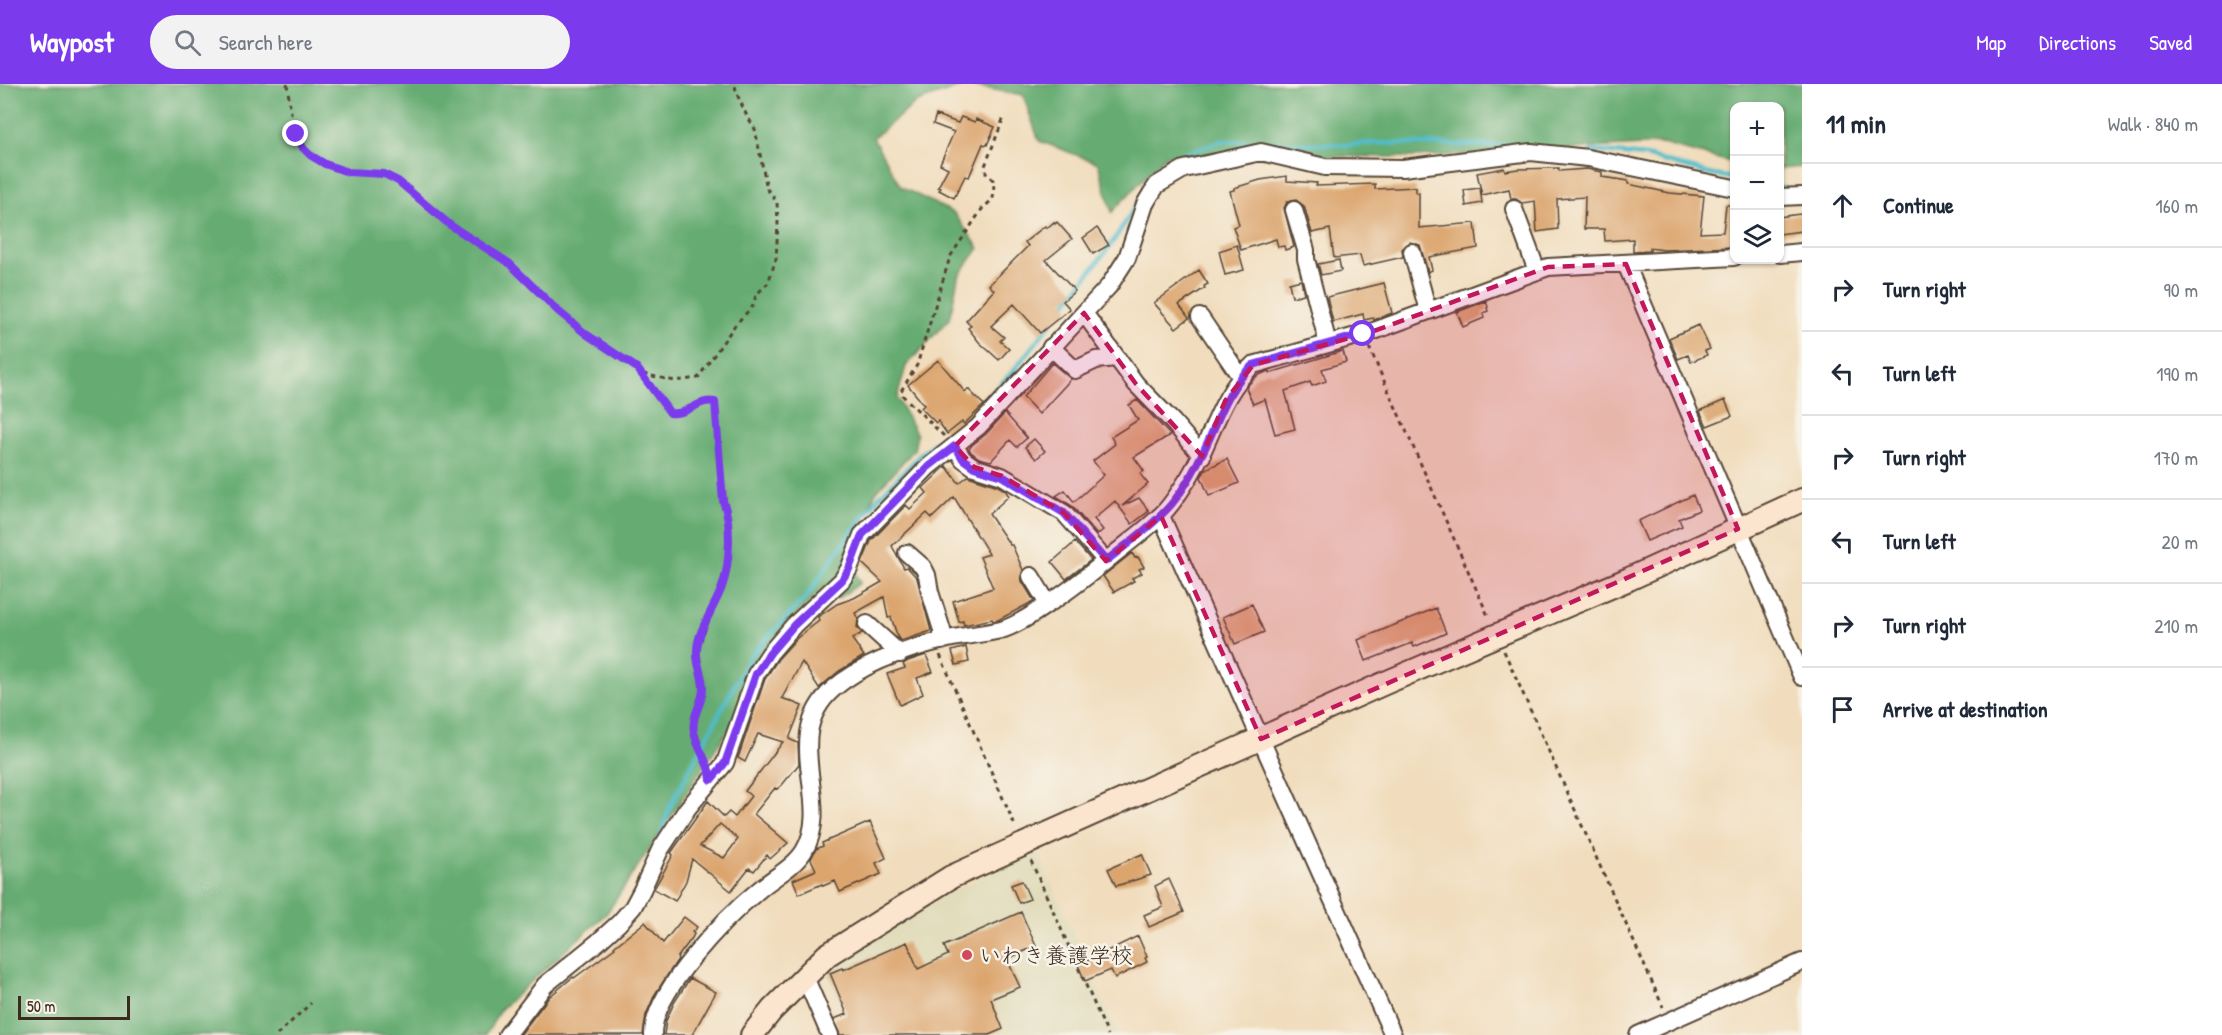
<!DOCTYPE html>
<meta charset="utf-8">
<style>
:root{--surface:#fff;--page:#f2f2f3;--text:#1f2937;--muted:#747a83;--line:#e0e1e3;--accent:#7c3aed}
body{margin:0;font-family:"Patrick Hand","Klee One",sans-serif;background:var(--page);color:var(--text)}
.controls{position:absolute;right:18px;top:18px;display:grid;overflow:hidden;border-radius:12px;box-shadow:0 2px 4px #0004}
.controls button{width:54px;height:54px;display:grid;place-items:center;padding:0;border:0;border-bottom:2px solid var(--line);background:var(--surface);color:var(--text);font:30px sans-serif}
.scale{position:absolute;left:18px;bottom:15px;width:112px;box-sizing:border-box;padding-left:6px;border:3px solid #3b2a1e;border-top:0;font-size:16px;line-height:21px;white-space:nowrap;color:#3b2a1e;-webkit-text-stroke:4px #f7f3e8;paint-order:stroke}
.stop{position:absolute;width:18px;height:18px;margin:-14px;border:4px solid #7c3aed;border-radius:50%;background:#fff}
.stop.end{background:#7c3aed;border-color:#fff;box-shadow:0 2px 6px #0008}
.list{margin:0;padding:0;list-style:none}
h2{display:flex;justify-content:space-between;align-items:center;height:78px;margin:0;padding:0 24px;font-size:26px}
h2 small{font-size:20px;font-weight:400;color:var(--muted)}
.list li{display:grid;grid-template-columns:39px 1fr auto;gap:18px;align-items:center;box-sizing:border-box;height:84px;padding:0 24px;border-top:2px solid var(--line)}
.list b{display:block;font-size:22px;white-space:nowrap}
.list em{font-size:20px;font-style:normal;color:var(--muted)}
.icon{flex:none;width:33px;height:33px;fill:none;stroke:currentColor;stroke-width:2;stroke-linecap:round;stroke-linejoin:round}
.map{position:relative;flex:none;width:1802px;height:951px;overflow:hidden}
header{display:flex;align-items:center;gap:36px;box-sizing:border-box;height:84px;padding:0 30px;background:var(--accent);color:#fff}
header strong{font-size:28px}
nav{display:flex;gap:33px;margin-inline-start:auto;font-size:21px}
.search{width:420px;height:54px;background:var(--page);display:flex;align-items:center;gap:15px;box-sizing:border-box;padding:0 21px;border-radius:33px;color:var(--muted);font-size:22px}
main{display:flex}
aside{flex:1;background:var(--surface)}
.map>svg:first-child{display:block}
.built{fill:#e1dcbb}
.forest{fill:#66ac72;stroke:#506b48;stroke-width:1.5}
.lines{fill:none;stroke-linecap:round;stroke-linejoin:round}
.stream{stroke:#4fbcc9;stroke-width:4.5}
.building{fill:#dca56e;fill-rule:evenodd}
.street-casing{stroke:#564536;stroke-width:20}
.secondary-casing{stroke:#564536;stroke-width:26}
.path{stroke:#564536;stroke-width:3;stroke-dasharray:4.5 4.5;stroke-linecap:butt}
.street{stroke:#fff;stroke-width:16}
.secondary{stroke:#fce5cf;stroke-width:22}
.route{stroke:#7c3aed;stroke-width:8}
.marked{fill:#c2185b;fill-opacity:0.2;stroke:#c2185b;stroke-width:4.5;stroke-dasharray:12 8;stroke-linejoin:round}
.poi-dot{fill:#d1495b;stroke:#f7f3e8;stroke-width:2}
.labels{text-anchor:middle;stroke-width:5;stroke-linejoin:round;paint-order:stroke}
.poi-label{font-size:22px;fill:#3b2a1e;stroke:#f7f3e8;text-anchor:start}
</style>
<header>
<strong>Waypost</strong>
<div class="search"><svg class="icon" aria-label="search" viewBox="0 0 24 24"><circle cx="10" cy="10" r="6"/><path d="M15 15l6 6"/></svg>Search here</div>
<nav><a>Map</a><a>Directions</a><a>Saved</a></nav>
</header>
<main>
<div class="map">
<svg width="1802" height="951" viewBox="0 0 1802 951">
<rect width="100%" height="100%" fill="#f7f3e8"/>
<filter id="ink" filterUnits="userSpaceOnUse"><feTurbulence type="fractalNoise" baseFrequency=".0167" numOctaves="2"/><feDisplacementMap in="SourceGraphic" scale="12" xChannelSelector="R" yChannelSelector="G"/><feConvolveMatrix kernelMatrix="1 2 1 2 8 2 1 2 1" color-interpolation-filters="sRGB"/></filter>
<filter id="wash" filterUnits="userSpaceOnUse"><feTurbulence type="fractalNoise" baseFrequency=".008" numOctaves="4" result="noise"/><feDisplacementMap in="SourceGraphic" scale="24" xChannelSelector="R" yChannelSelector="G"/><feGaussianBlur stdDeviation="1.35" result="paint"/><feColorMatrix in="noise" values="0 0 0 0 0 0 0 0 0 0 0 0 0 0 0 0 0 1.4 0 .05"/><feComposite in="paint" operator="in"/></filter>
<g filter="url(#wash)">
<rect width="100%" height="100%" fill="#f1ddbd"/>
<!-- built -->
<path class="built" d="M1037 766 1118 951H852L826 889 875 853 936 816Z"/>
<!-- forest -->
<path class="forest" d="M0 0H1802V83L1780 85V22H1734V79L1662 60 1415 73 1166 71 1112 128 1098 79 1039 57 1023 11 966 1 917 18 873 54 901 103 954 129 979 164 958 193 950 234 906 282 897 314 917 351 914 366 876 408 848 471 860 499 837 515 827 500 794 534 728 646 607 829 500 926 486 951H0Z"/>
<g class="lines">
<!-- stream -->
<path class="stream" d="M1591 67 1646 72 1713 91 1734 94
M1155 94 1184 70 1220 57 1349 61 1371 59 1523 62
M1780 103 1795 106
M1063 223 1110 162 1137 120
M978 324 1015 285 1051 239
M661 752 670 722 750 572 806 513 853 446 879 413 921 370 951 346"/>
</g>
<g id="blocks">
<!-- building -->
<path class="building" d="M936 31 958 39 961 33 975 38 976 35 995 43 987 61 983 60 969 93 965 92 954 114 939 106 941 104 938 103 948 84 940 80 954 48 933 40Z
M1504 84 1505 87 1518 85 1559 84V87L1587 85 1602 88V93L1628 97V100L1670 109 1704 112 1700 149 1723 148 1726 121H1734V163L1664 166 1650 164V167L1633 168V155L1605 157 1604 145H1584L1585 113 1557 115 1558 145 1537 148 1535 117 1522 119 1516 115H1511L1509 105 1482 111 1477 89Z
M1287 92V97L1317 99 1316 102 1375 100V105L1416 103V109H1419V144L1475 139 1478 164 1429 173 1432 186 1428 188 1420 161 1410 158 1402 165 1403 173 1363 182 1360 171 1334 174 1330 145 1312 149 1304 122 1296 116 1287 118 1284 124 1294 163 1285 166 1284 162 1278 163 1276 155 1241 166 1233 143 1239 141 1230 107 1234 106V104L1260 96Z
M1480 104 1482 119 1466 122 1464 106Z
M1800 130 1802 132V147L1779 150V133Z
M1054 138 1055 140 1057 138 1072 155 1046 176 1075 207 1063 217 1070 225 1040 249 1014 220 991 242 1004 253 1000 257 1009 265 999 276 979 258 968 244 971 242 966 237 994 206 989 201 1028 162 1025 158 1045 142 1047 144Z
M1097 144 1109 161 1093 170 1083 154Z
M1237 161 1244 186 1225 191 1219 167Z
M1339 176 1341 187 1321 191 1318 180Z
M1199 186 1208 200 1204 202 1205 204 1179 221 1189 234 1176 244 1154 219Z
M1301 196 1304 210 1292 213 1289 199Z
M1384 199 1392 229 1374 236 1373 234 1364 236 1363 230 1333 238 1327 213Z
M1486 217 1488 223 1487 224 1488 227 1483 229 1484 234 1463 243 1457 228Z
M1699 241 1710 265 1705 267 1707 271 1691 278 1688 271 1678 275 1669 254Z
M1343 267 1346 278 1322 285 1326 297 1312 302 1310 298 1285 307 1295 345 1275 350 1265 315 1253 320 1246 304 1249 300 1257 292 1266 288 1270 287V289Z
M938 276 965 308 968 305 984 321 964 340 962 338 947 350 938 337 936 339 921 324 924 321 908 301Z
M1052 279 1071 295 1039 330 1023 313Z
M1137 316 1170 351 1134 373 1144 387 1140 390 1148 400 1122 422 1139 414 1149 427 1132 440 1115 417 1094 435 1103 446 1097 451 1072 422 1056 412 1065 406 1074 418 1104 391 1093 377 1115 360 1111 353 1138 336 1129 321Z
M1725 316 1732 332 1707 342 1700 327Z
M1005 329 1027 354 1017 363 1010 356 991 377 979 374 971 368 969 365 972 361 986 350Z
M1034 355 1045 367 1036 375 1025 363Z
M1227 375 1239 399 1209 412 1201 393 1206 385Z
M946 382 959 399 968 392 998 402 1005 406 1009 412 989 430 1010 461H1012L1023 486 1021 492 1022 497 1034 517 998 536 993 537 992 535 964 541 963 537 959 538 953 517 993 504 980 473 989 470 954 413 932 434 927 429 892 462 904 484 907 483 917 494 931 547 901 557 898 554 891 533 888 534 884 513 855 529 858 535 857 544 862 549 852 555 864 572 839 587 819 604 802 578 782 614 802 622 789 655 798 659 799 680 782 701 777 705 775 704 754 730 788 759 770 775 767 771 754 787 749 784 731 807 692 775 686 797 675 817 654 805 673 771 671 769 708 717 724 733 729 728 735 733 751 712 745 707 783 658 758 650 745 678 738 674 765 595 778 575 797 554 819 537 818 533 837 520 854 514 882 498 862 479 871 457 906 421 910 425 927 409 923 404ZM720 740 738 755 724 774 700 762Z
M1693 411 1699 426 1679 435 1682 442 1647 457 1638 437Z
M1075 458 1091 476 1066 495 1052 478Z
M1132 469 1135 474 1138 473 1144 483 1139 485 1142 489 1132 494 1134 497 1114 508 1103 492Z
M1252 520 1264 548 1235 560 1223 533Z
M1436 524 1446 549 1414 563 1412 559 1366 577 1358 556Z
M966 563 969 578 956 581 952 567Z
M926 571 933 588 917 594 923 610 900 621 887 590 905 584 903 580 908 577Z
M870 738 886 774 876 779 881 790 840 808 835 797 823 802 822 800 799 810 793 796 816 786 811 775 816 765 823 762 822 759Z
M1142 770 1151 791 1116 802 1108 785Z
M1169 795 1184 828 1149 843 1144 831 1163 823 1155 802Z
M1022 797 1030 815 1019 819 1011 801Z
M1021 828 1036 862 1007 875 1020 903 991 915 1003 945 989 951H840L834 935 847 930 830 889 842 884 843 886 907 858 918 885 948 871 944 862Z
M684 833 697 843 692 848 694 850 692 854 677 874 678 875 655 910 646 931 643 951H520L549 913 573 893 574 894 615 864 614 863 645 838 663 859Z
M1138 852 1147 873 1145 874 1147 878 1115 894 1111 886 1085 897 1078 881Z
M690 894 716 908 692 951H664L666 937 674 919Z"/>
</g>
</g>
<g filter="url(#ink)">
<use href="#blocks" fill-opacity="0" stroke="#564536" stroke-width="1.5"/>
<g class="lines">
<defs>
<path id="street" d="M1780 113 1802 112
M1514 125 1537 187
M1294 126 1306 166V175L1328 260
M1412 168 1428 227
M1780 170 1802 168
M1626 180 1802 593
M1084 229 1136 300 1173 338 1202 372
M1200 233 1240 292
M1051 263 1075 286 1096 276 1116 274
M955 362 963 375 974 383 1002 392 1064 429 1106 477
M1161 432 1393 951
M907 469 923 483 927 491 930 508 942 546V557
M1031 492 1048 520
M867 540 900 570
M805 893 830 951
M507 951 545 901 598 858 619 839 633 823 642 806 660 766 687 725 725 679 756 590 770 569 794 541 842 496 849 485 862 451 928 383 978 343 1109 202 1127 174 1145 120 1151 110 1157 101 1184 85 1261 68 1325 83 1403 84 1531 68 1588 74 1734 104
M653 951C652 908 727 832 760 805 774 793 794 783 804 767 834 718 779 653 833 605 864 578 909 564 948 555 966 551 984 550 1001 546 1016 542 1035 529 1048 520 1074 504 1098 483 1122 464 1134 454 1148 444 1159 433 1170 424 1178 410 1186 398 1211 361 1218 312 1253 281L1374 247 1548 183 1734 173
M1638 951 1802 878"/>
<path id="secondary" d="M752 951 772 926 827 871 951 793 1385 599 1629 495 1802 416"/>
</defs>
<!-- street casing -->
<use href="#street" class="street-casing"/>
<!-- secondary casing -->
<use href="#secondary" class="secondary-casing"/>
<!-- path -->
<path class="path" d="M287 0 291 29 296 50 303 64 310 71 341 87 384 90 398 97 450 141 509 179 558 227 586 250 637 284 670 329C687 332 699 313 715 318L723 417 728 428V474L726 490 697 566 704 605 694 634V645L707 680
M1369 263 1489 534
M643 290 675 297 698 294 735 241 753 222 756 211 768 199 776 175 778 139 777 118 767 105 755 45 746 30 736 8 735 0
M944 352 903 312 901 307 917 281 950 173 982 125 993 115 994 106 993 96 986 89 985 82 1004 33
M1504 567 1663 923
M940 571 1016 744
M1031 777 1108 951
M277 951 311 919"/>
<!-- street -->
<use href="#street" class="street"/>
<!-- secondary -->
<use href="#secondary" class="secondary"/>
</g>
</g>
<g class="lines" filter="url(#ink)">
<!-- route -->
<path class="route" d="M296 50 303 64 310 71 325 80 348 88 384 90 398 97 450 141 509 179 558 227 586 250 637 284 670 329C687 332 699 314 715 318L723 417C732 439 730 481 722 503 715 523 697 547 697 567 696 580 703 591 703 604 703 620 691 631 694 648 697 665 710 679 711 696L725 679 756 590 770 569 794 541 842 496 849 485 862 451 928 383 955 362 963 375 974 383 1002 392 1064 429 1106 477C1123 463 1143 449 1159 433 1176 418 1191 393 1201 372 1218 340 1225 306 1253 281L1363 250"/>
</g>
<!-- marked area -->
<path class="marked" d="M1626 180 1738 445 1261 655 1161 432 1106 477 1064 429 1002 392 974 383 955 362 1084 229 1136 300 1202 372 1225 317 1253 281 1374 247 1548 183Z"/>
<!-- markers -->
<circle class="poi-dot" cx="967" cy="871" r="6"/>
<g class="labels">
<!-- poi labels -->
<g class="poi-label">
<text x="979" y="879">いわき養護学校</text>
</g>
</g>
</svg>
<div class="controls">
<button>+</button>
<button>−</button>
<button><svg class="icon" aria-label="layers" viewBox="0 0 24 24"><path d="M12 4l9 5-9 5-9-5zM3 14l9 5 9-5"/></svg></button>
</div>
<div class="scale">50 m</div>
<div class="stop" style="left:1363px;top:250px"></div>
<div class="stop end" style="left:296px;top:50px"></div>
</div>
<aside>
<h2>11 min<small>Walk · 840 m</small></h2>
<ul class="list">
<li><svg class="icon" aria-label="ahead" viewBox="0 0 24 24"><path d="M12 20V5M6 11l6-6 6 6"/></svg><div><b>Continue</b></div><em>160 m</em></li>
<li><svg class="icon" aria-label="right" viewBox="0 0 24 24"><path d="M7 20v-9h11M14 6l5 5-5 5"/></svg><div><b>Turn right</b></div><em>90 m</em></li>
<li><svg class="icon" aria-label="left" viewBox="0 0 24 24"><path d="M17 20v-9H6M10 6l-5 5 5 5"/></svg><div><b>Turn left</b></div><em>190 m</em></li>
<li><svg class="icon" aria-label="right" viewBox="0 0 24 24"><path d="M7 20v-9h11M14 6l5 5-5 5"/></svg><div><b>Turn right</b></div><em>170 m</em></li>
<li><svg class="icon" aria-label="left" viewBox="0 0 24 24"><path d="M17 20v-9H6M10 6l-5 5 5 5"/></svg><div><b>Turn left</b></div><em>20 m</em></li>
<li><svg class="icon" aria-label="right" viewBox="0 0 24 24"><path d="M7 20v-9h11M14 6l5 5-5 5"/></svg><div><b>Turn right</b></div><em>210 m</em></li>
<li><svg class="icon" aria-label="arrive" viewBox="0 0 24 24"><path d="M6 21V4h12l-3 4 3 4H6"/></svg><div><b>Arrive at destination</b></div></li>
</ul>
</aside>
</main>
